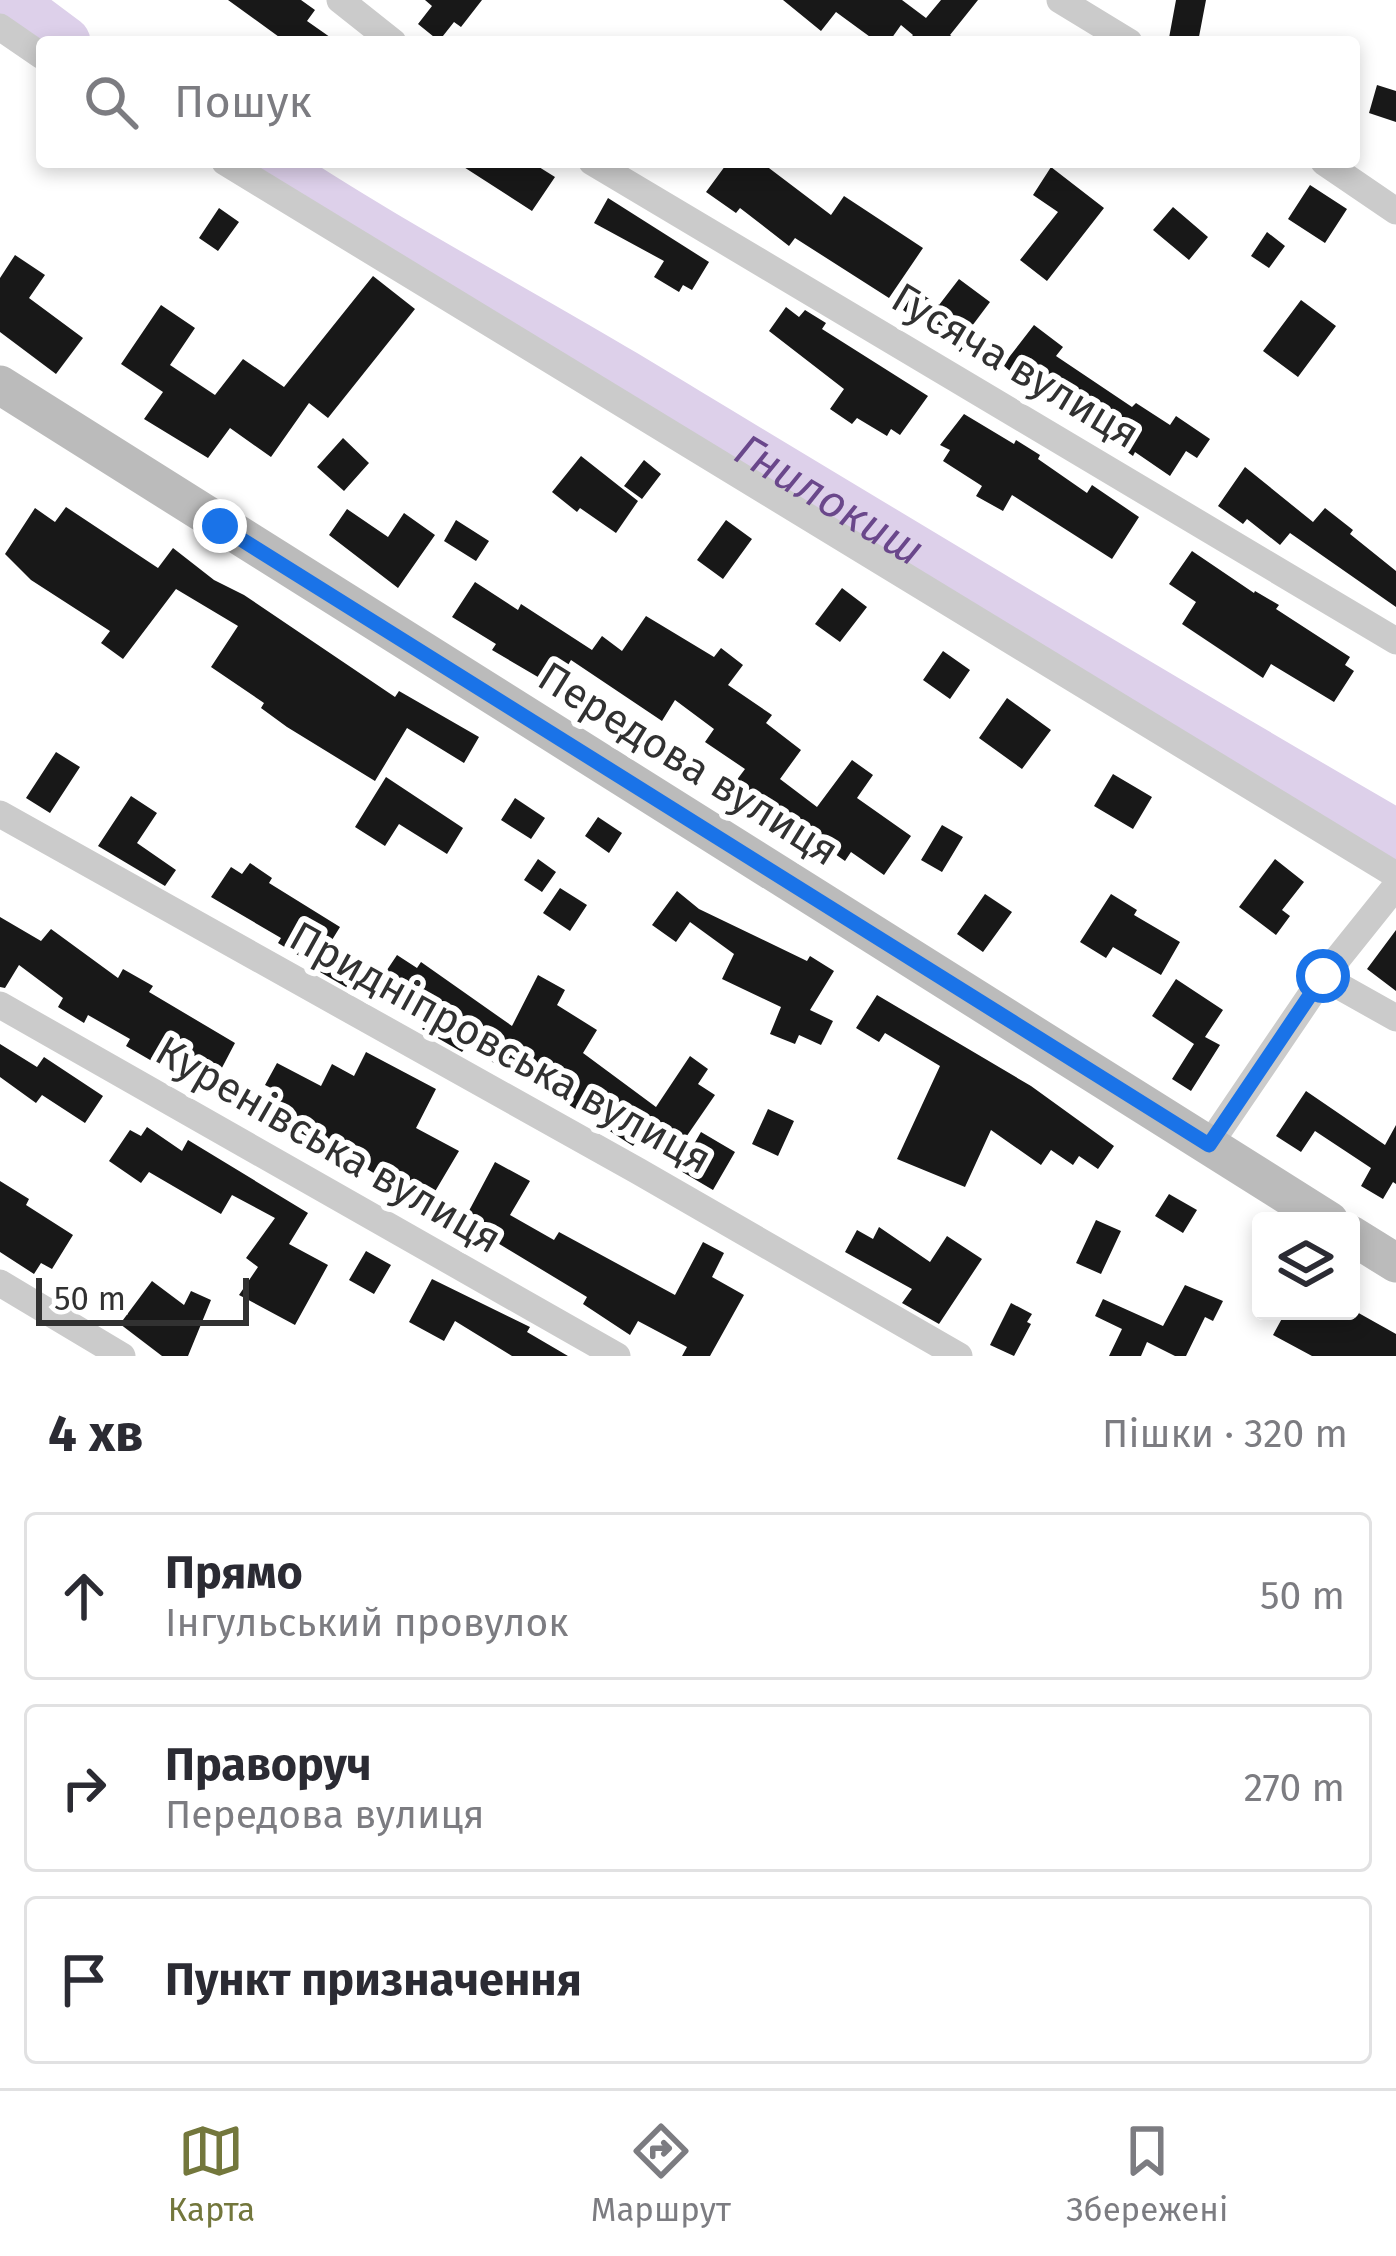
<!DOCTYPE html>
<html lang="uk">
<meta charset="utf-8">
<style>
:root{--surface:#fff;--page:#f2f2f3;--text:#2b2b33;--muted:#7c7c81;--line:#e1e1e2;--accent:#73773c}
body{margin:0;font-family:"Fira Sans",sans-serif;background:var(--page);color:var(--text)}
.controls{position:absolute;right:36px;bottom:36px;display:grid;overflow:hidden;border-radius:12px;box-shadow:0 6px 18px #0003}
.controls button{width:108px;height:108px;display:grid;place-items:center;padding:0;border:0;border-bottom:3px solid var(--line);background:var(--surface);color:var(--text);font:60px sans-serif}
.scale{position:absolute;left:36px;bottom:30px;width:213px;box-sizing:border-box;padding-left:12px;border:6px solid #313131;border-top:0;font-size:33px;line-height:42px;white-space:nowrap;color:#313131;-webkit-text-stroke:9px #fff;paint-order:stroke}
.stop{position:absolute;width:36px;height:36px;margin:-27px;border:9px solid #1a73e8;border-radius:50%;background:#fff}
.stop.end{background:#1a73e8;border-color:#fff;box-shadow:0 3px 12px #0008}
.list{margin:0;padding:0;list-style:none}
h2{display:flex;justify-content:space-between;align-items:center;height:156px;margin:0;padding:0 48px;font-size:51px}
h2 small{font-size:39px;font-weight:400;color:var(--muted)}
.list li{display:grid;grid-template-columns:78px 1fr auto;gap:36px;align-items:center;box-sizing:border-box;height:168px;margin:0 24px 24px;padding:0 24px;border:3px solid var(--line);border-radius:12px}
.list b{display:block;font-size:45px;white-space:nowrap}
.list p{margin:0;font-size:39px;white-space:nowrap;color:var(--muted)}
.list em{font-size:39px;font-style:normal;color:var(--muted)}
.icon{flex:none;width:66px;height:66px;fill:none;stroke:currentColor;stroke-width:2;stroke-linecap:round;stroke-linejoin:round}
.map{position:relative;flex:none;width:1396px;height:1356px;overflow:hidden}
.search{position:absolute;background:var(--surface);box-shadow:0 6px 18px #0003;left:36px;right:36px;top:36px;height:132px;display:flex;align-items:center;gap:30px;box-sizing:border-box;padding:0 42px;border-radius:12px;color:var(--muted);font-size:45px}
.sheet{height:732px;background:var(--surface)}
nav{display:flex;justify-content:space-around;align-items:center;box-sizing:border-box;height:168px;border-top:3px solid var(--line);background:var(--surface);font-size:33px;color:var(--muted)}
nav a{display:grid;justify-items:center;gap:6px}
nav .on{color:var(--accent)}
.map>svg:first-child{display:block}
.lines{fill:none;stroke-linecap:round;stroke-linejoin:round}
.river{stroke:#ddd0ea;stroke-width:51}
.building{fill:#181818}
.minor{stroke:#cbcbcb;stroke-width:27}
.secondary{stroke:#bbb;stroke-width:39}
.route{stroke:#1a73e8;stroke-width:15}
.labels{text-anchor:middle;stroke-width:12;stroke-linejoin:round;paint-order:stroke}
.street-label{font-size:42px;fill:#313131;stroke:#fff}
.water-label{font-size:45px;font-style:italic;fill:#6a478b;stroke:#fff}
</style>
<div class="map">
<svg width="1396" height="1356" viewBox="0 0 1396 1356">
<rect width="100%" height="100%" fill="#fff"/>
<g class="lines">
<!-- river -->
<g class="river">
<path d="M9 0 65 42"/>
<path id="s1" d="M266 162C381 239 505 304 624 375 881 530 1137 685 1396 835"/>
</g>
</g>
<!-- building -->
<path class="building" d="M228 0H301L315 10 307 21 337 42H286Z
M425 0H482L461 27 454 22 439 41 418 24 432 6Z
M783 0H902L926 18 941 0H978L950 35 959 42H907L913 35 901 25 889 42H877L836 12 821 31Z
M1176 0H1206L1198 42 1169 38Z
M1377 85 1396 91V122L1369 113Z
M456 162H531L555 177 532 211Z
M728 162H761L831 215 844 196 923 248 889 298 795 238 789 246 740 208 736 213 706 192Z
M1051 167 1104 208 1047 281 1020 260 1058 212 1033 195Z
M1310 185 1347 209 1325 243 1288 219Z
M608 198 709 262 692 290 683 285 679 292 654 277 664 261 594 223Z
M1173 207 1208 237 1189 260 1153 230Z
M219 208 239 222 218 251 199 238Z
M1267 232 1285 246 1269 268 1251 256Z
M15 255 45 275 29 298 83 338 56 374 0 332V278Z
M373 276 415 309 328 418 309 403 271 457 230 428 208 458 144 419 163 392 121 364 161 305 195 328 170 365 215 395 243 359 284 387Z
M959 279 990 302 969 330 974 333 960 352 903 310 915 290 939 305Z
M1301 300 1336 326 1298 377 1263 351Z
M786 307 799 317 805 310 813 315 826 323 822 329 928 396 900 435 891 429 887 436 857 418 852 424 830 409 844 389 769 331Z
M1034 325 1063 347 1056 356 1132 407 1136 403 1170 425 1176 416 1210 439 1197 458 1186 451 1170 476 1135 452 1133 456 1068 410 1065 415 1046 402 1003 365Z
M964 414 1014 444 1016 440 1040 455 1038 459 1087 493 1092 485 1139 517 1112 559 1012 495 1003 511 976 496 982 486 943 461 950 450 940 445Z
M343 438 369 463 344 491 317 467Z
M581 456 638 501 616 533 580 508 577 512 552 492Z
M644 460 661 474 642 499 624 486Z
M1245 467 1313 522 1325 508 1353 530 1350 534 1396 571V607L1290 533 1280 545 1247 519 1243 524 1218 506Z
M66 507 158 568 173 548 214 580 244 595 395 697 399 691 479 737 464 763 407 728 375 781 287 727 261 708 264 703 211 667 238 626 176 589 123 659 101 643 110 631 31 580 5 554 35 508 55 522Z
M347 509 388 537 404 513 435 535 398 588 329 535Z
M456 520 489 541 476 561 444 541Z
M726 520 752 539 723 579 697 560Z
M1192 551 1254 593 1255 591 1279 605 1276 609 1350 657 1345 665 1354 671 1334 702 1271 664 1263 678 1182 624 1196 602 1169 584Z
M475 582 518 610 521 604 592 650 602 636 622 651 646 616 714 657 721 648 743 665 728 685 772 715 766 723 801 750 780 779 817 807 852 760 873 775 857 798 911 836 884 875 851 852 845 861 792 824 790 828 730 789 745 769 705 742 714 729 675 700 662 721 571 660 555 687 492 650 496 644 452 617Z
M842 588 867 607 840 642 815 624Z
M943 651 970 670 950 699 923 680Z
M1007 698 1051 730 1022 769 979 738Z
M56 752 80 767 50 813 26 798Z
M1113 774 1152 797 1133 829 1094 806Z
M386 777 463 828 447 854 399 824 385 846 355 827Z
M131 796 157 813 137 843 176 870 165 886 98 846Z
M515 798 545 818 531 839 501 820Z
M598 817 622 833 609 853 585 836Z
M942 825 963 837 942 872 921 860Z
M538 859 556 872 542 892 524 880Z
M1275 859 1304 882 1282 910 1290 916 1276 935 1239 907Z
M250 863 272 878 269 883 340 927 316 966 278 943 281 938 211 897 231 867 242 874Z
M560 888 587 905 570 931 543 913Z
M677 891 699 909 807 961 810 956 834 971 810 1010 833 1021 821 1045 799 1035 795 1044 770 1034 781 1007 722 979 734 954 690 922 676 942 652 925Z
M985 894 1012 912 983 952 957 934Z
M1111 894 1137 910 1134 915 1180 942 1161 975 1113 947 1106 958 1080 942Z
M0 917 41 941 51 929 118 978 123 969 153 986 149 992 235 1043 215 1081 203 1074 200 1079 161 1058 157 1064 126 1046 130 1039 88 1015 84 1023 58 1007 63 998 19 965 5 988 0 987Z
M1396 930V991L1367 969Z
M397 955 417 968 421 962 512 1026 538 975 565 990 557 1005 597 1030 583 1053 656 1107 690 1056 708 1069 698 1084 715 1095 682 1143 652 1120 633 1146 518 1072 515 1077 467 1045 462 1052 422 1029 424 1026 373 991Z
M330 956 367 980 358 994 320 972Z
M1176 979 1223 1010 1205 1037 1220 1045 1191 1091 1172 1079 1194 1044 1152 1016Z
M877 995 1031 1086 1114 1146 1098 1169 1079 1156 1073 1165 1051 1150 1041 1165 991 1130 965 1187 897 1159 940 1066 885 1033 879 1042 856 1028Z
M0 1044 37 1067 44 1057 103 1096 85 1123 42 1095 36 1103 0 1077Z
M366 1052 436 1089 416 1128 459 1151 427 1205 352 1160 259 1111 271 1088 265 1085 277 1063 321 1086 332 1064 354 1076Z
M1306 1091 1385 1145 1396 1125V1184L1393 1182 1383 1199 1361 1186 1371 1168 1315 1131 1301 1152 1276 1136Z
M768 1109 794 1121 778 1156 752 1144Z
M147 1127 182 1151 188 1140 308 1213 289 1244 328 1265 295 1325 239 1295 258 1267 246 1258 275 1218 232 1195 221 1214 149 1172 141 1183 109 1161 130 1130 141 1136Z
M701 1132 735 1152 713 1190 679 1170Z
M495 1162 530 1181 510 1215 554 1240 559 1232 675 1295 703 1242 724 1253 712 1277 744 1295 710 1356H682L687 1347 638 1321 630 1335 583 1304 587 1297 463 1222Z
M0 1181 29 1199 26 1205 73 1235 52 1269 41 1263 34 1274 0 1252Z
M1169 1194 1197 1210 1183 1233 1155 1216Z
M1096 1220 1121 1231 1101 1274 1076 1263Z
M879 1227 930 1262 947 1236 982 1259 939 1324 902 1303 912 1289 845 1252 857 1230 873 1239Z
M366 1251 391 1265 374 1294 349 1280Z
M432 1279 530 1327 527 1332 568 1356H512L455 1321 444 1341 409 1322Z
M152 1281 184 1305 191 1291 211 1300 188 1356H162L120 1324Z
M1185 1285 1223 1301 1213 1321 1205 1317 1186 1356H1175L1147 1342 1141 1356H1109L1122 1329 1095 1316 1103 1299 1163 1326Z
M1011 1303 1032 1314 1027 1322 1031 1324 1014 1356 990 1345Z
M1286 1311H1355L1396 1334V1356H1312L1273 1335Z"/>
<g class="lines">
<!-- minor -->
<path class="minor" d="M340 0 393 42
M1060 0 1129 42
M0 27 42 56
M225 162 1396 875
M592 162 1396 641
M1324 162 1396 211
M0 814 638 1171 959 1356
M1323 977 1396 1018
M0 1005 617 1356
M1209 1145 1323 977 1396 886
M0 1283 122 1356"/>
<!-- secondary -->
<path class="secondary" d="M0 385 1329 1221
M1351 1235 1396 1263"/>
</g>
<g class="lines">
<!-- route -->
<path class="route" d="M220 526 1209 1145 1323 976"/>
</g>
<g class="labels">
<!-- street labels -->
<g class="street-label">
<text transform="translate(1016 365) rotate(31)" y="15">Гусяча вулиця</text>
<text transform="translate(689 763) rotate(32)" y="15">Передова вулиця</text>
<text transform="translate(501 1047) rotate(29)" y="15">Придніпровська вулиця</text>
<text transform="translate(329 1144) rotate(30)" y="15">Куренівська вулиця</text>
</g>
<!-- water labels -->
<g class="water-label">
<text dy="16" stroke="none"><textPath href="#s1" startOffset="657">Гнилокиш</textPath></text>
</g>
</g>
</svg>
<div class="controls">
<button><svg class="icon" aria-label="layers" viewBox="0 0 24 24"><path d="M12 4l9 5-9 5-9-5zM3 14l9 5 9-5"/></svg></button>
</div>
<div class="scale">50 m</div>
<div class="stop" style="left:1323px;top:976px"></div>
<div class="stop end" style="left:220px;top:526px"></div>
<div class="search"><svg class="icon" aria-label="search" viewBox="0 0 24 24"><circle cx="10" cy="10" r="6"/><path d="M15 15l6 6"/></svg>Пошук</div>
</div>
<section class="sheet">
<h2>4 хв<small>Пішки · 320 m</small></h2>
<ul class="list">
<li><svg class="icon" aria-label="ahead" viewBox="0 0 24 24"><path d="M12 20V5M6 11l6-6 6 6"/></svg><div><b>Прямо</b><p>Інгульський провулок</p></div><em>50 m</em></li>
<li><svg class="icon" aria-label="right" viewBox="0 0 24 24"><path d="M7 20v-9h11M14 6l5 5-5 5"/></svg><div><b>Праворуч</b><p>Передова вулиця</p></div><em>270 m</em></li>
<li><svg class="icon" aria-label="arrive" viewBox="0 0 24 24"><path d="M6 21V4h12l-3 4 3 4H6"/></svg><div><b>Пункт призначення</b></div></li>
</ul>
</section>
<nav>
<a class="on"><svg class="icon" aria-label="map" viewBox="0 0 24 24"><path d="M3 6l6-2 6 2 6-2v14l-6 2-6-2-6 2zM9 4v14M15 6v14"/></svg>Карта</a>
<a><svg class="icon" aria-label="directions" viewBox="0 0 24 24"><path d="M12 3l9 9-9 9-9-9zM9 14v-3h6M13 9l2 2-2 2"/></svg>Маршрут</a>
<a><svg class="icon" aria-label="saved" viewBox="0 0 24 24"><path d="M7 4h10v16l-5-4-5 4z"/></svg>Збережені</a>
</nav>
